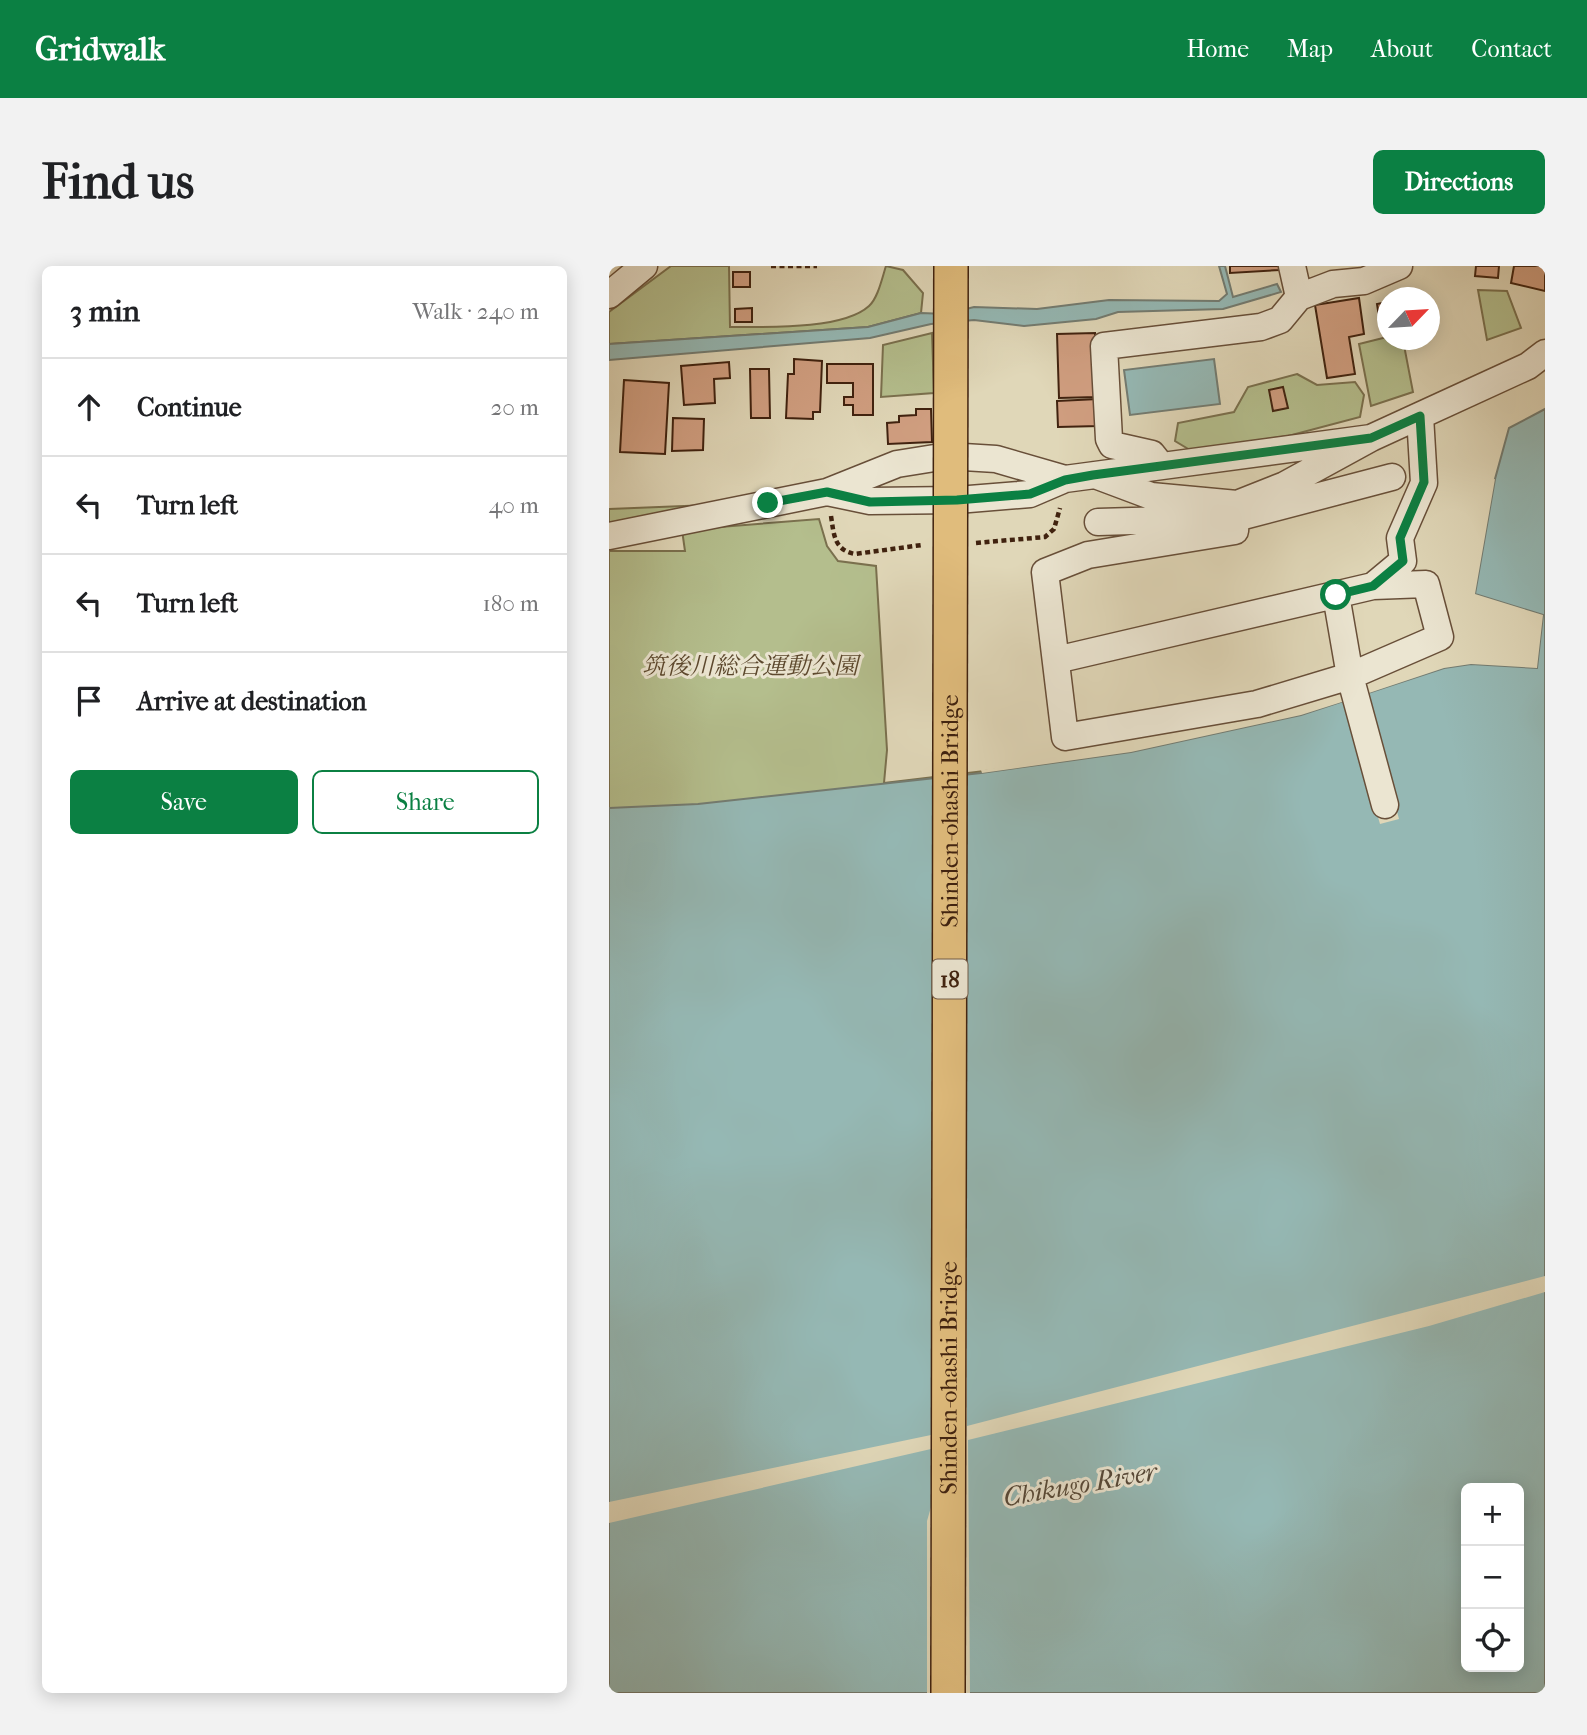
<!DOCTYPE html>
<meta charset="utf-8">
<style>
:root{--surface:#fff;--page:#f2f2f2;--text:#202124;--muted:#757577;--line:#e0e0e0;--accent:#0b8043}
body{margin:0;font-family:"IM FELL French Canon","Noto Serif JP",serif;background:var(--page);color:var(--text)}
.controls{position:absolute;right:21px;bottom:21px;display:grid;overflow:hidden;border-radius:10px;box-shadow:0 4px 18px #0003}
.controls button{width:63px;height:63px;display:grid;place-items:center;padding:0;border:0;border-bottom:2px solid var(--line);background:var(--surface);color:var(--text);font:35px sans-serif}
.compass{position:absolute;left:768px;top:21px;width:63px;height:63px;border-radius:50%;background:var(--surface);box-shadow:0 4px 18px #0003;rotate:65deg}
.stop{position:absolute;width:21px;height:21px;margin:-16px;border:5px solid #0b8043;border-radius:50%;background:#fff}
.stop.end{background:#0b8043;border-color:#fff;box-shadow:0 2px 7px #0008}
.list{margin:0;padding:0;list-style:none}
h2{display:flex;justify-content:space-between;align-items:center;height:91px;margin:0;padding:0 28px;font-size:30px}
h2 small{font-size:23px;font-weight:400;color:var(--muted)}
.list li{display:grid;grid-template-columns:46px 1fr auto;gap:21px;align-items:center;box-sizing:border-box;height:98px;padding:0 28px;border-top:2px solid var(--line)}
.list b{display:block;font-size:26px;white-space:nowrap}
.list em{font-size:23px;font-style:normal;color:var(--muted)}
.actions{display:flex;gap:14px;padding:21px 28px}
.actions a{flex:1;padding:16px 0;border:2px solid var(--accent);border-radius:10px;text-align:center;font-size:24px;color:var(--accent)}
.actions .main{background:var(--accent);color:#fff}
.icon{flex:none;width:38px;height:38px;fill:none;stroke:currentColor;stroke-width:2;stroke-linecap:round;stroke-linejoin:round}
.map{position:relative;flex:none;width:936px;height:1427px;overflow:hidden;border-radius:10px}
header{display:flex;align-items:center;gap:42px;box-sizing:border-box;height:98px;padding:0 35px;background:var(--accent);color:#fff}
header strong{font-size:33px}
nav{display:flex;gap:38px;margin-inline-start:auto;font-size:24px}
.intro{display:flex;align-items:center;justify-content:space-between;box-sizing:border-box;height:168px;padding:0 42px}
h1{margin:0;font-size:49px}
.button{padding:18px 32px;border-radius:10px;background:var(--accent);color:#fff;font-size:24px;font-weight:700}
main{display:flex;gap:42px;padding:0 42px}
aside{flex:1;background:var(--surface);border-radius:10px;box-shadow:0 4px 18px #0003}
.map>svg:first-child{display:block}
.green{fill:#b4be8d;stroke:#7a704e;stroke-width:2}
.water{fill:#95b8b4;stroke:#737c72;stroke-width:2;fill-rule:evenodd}
.pier{fill:#e0d7b8}
.building{fill:#d09e80;stroke:#40220f;stroke-width:2}
.lines{fill:none;stroke-linecap:round;stroke-linejoin:round}
.minor-casing{stroke:#684f39;stroke-width:29}
.path{stroke:#40220f;stroke-width:4.5;stroke-dasharray:5 3.5;stroke-linecap:butt}
.minor{stroke:#ebe5d1;stroke-width:26}
.major-bridge-casing{stroke:#40220f;stroke-width:36;stroke-linecap:butt}
.major-bridge{stroke:#e0bc7c;stroke-width:33}
.route{stroke:#0b8043;stroke-width:9}
.labels{text-anchor:middle;stroke-width:6;stroke-linejoin:round;paint-order:stroke}
.shield{fill:#ebe5d1;stroke:#735c49;stroke-width:2}
.shield-label{font-size:23px;font-weight:bold;fill:#40220f}
.park-label{font-size:24px;font-style:italic;fill:#5d492e;stroke:#ebe5d1}
.street-label{font-size:24px;fill:#40220f;stroke:#ebe5d1}
.water-label{font-size:26px;font-style:italic;fill:#554838;stroke:#ebe5d1}
</style>
<header>
<strong>Gridwalk</strong>
<nav><a>Home</a><a>Map</a><a>About</a><a>Contact</a></nav>
</header>
<div class="intro"><h1>Find us</h1><a class="button">Directions</a></div>
<main>
<aside>
<h2>3 min<small>Walk · 240 m</small></h2>
<ul class="list">
<li><svg class="icon" aria-label="ahead" viewBox="0 0 24 24"><path d="M12 20V5M6 11l6-6 6 6"/></svg><div><b>Continue</b></div><em>20 m</em></li>
<li><svg class="icon" aria-label="left" viewBox="0 0 24 24"><path d="M17 20v-9H6M10 6l-5 5 5 5"/></svg><div><b>Turn left</b></div><em>40 m</em></li>
<li><svg class="icon" aria-label="left" viewBox="0 0 24 24"><path d="M17 20v-9H6M10 6l-5 5 5 5"/></svg><div><b>Turn left</b></div><em>180 m</em></li>
<li><svg class="icon" aria-label="arrive" viewBox="0 0 24 24"><path d="M6 21V4h12l-3 4 3 4H6"/></svg><div><b>Arrive at destination</b></div></li>
</ul>
<div class="actions"><a class="main">Save</a><a>Share</a></div>
</aside>
<div class="map">
<svg width="936" height="1427" viewBox="0 0 936 1427">
<rect width="100%" height="100%" fill="#e0d7b8"/>
<filter id="stains"><feTurbulence type="fractalNoise" baseFrequency=".00286" numOctaves="4"/><feColorMatrix values="0 0 0 0 .2 0 0 0 0 .09 0 0 0 0 .02 0 0 0 .5 -.17"/></filter>
<radialGradient id="worn" r=".72"><stop offset=".6" stop-color="#630" stop-opacity="0"/><stop offset="1" stop-color="#630" stop-opacity=".3"/></radialGradient>
<!-- green -->
<path class="green" d="M62 0H120L121 61C156 61 234 64 260 40 269 32 273 12 277 0L294 4 314 27 312 47 259 61 0 78V46Z
M869 24 898 25 912 62 878 74Z
M323 67 325 127 272 131 274 79Z
M778 71 794 74 804 126 762 140 750 78Z
M688 108 708 119 746 116 755 129 751 151 679 170 581 184 566 175 569 157 625 146 639 121Z
M100 239 0 259V243Z
M210 253 218 280 229 295 267 300 278 484 275 517 744 461 0 587V285H76L73 264Z"/>
<!-- water -->
<path class="water" d="M610 0H616L624 31 668 18 672 26 614 43 509 46 487 53 415 60 365 54 322 58 261 72 0 94V78L259 61 312 47 337 48 365 41 428 43 500 34 610 35 618 28Z
M605 93 611 138 521 149 515 104Z
M936 143V1427H0V542L89 538 372 507 522 486 692 449 835 402 862 398 928 402 934 349 866 328 886 213 900 162ZM857 1222H910V1401H857Z"/>
<!-- pier -->
<path class="pier" d="M886 213 866 328 934 349 928 402 862 398 835 402 757 428 790 553 771 558 736 435 692 449 522 486 373 507 372 504 521 483 691 445 835 399 861 394 925 398 931 352 862 329 882 214Z
M358 505V1160L936 1010V1026L820 1060 359 1174 361 1427H318V1255L322 1241V1183L0 1257V1236L322 1169 326 508Z"/>
<!-- building -->
<path class="building" d="M621 0H670V4L621 7Z
M867 0H890L889 12 866 10Z
M905 0H936V25L902 17Z
M124 6H141V21H124Z
M750 32 755 68 740 71 746 108 718 112 706 39Z
M778 36V55L771 57 768 38Z
M143 42V56H126V43Z
M486 67 488 131 450 132 448 68Z
M185 93 213 95 211 146H204V153L177 152 179 108H185Z
M120 96 121 112 105 113 106 137 75 139 72 100Z
M218 98H264V149H244V139H235V131H244V117H218Z
M141 103H160L161 152H142Z
M15 114 60 117 56 188 11 186Z
M674 121 679 142 664 145 660 124Z
M489 133 490 160 449 161 448 135Z
M307 143H322L323 176 279 178 278 157 290 156V150L307 149Z
M64 152 95 153 94 184 63 185Z"/>
<g class="lines">
<defs>
<path id="minor" d="M0 29 35 0
M690 31 724 18 755 15 790 0
M551 198 543 188 503 179 500 173 495 80 652 61 671 54 690 31 683 0
M486 209 542 230 628 238
M218 226 261 235 348 234 421 228 456 213
M489 256 627 252 783 211
M0 270 218 226 288 198 338 190 387 193 456 213 762 172 919 100 936 87
M764 320 794 295 791 272 815 217 811 150
M727 329 741 410 776 539
M447 394 764 320 817 318 831 371 741 410 648 438 456 471 436 306 479 289 626 265 628 238 676 219 762 172"/>
</defs>
<!-- minor casing -->
<use href="#minor" class="minor-casing"/>
<!-- path -->
<path class="path" d="M162 0H208
M222 250C225 269 225 284 246 288L313 279
M367 277 436 271 445 263 451 242"/>
<!-- minor -->
<use href="#minor" class="minor"/>
<defs>
<g id="major-bridge">
<path id="s1" d="M339 1427 342 0"/>
</g>
</defs>
<!-- major-bridge casing -->
<use href="#major-bridge" class="major-bridge-casing"/>
<!-- major-bridge -->
<use href="#major-bridge" class="major-bridge"/>
</g>
<g class="lines">
<!-- route -->
<path class="route" d="M159 237 218 226 261 236 348 234 421 228 456 214 484 209 762 172 811 150 815 216 791 272 794 295 764 320 727 329"/>
</g>
<g class="labels">
<!-- shield labels -->
<rect class="shield" x="323.5" y="693.5" width="35" height="39" rx="5"/>
<g class="shield-label">
<text x="341" y="721">18</text>
</g>
<!-- park labels -->
<g class="park-label">
<text x="141" y="408">筑後川総合運動公園</text>
</g>
<!-- street labels -->
<g class="street-label">
<text dy="8" stroke="none"><textPath href="#s1" startOffset="882">Shinden-ohashi Bridge</textPath></text>
<text dy="8" stroke="none"><textPath href="#s1" startOffset="315">Shinden-ohashi Bridge</textPath></text>
</g>
<!-- water labels -->
<g class="water-label">
<text transform="translate(471 1218) rotate(-10)" y="9">Chikugo River</text>
</g>
</g>
<rect width="100%" height="100%" filter="url(#stains)"/>
<rect width="100%" height="100%" fill="url(#worn)"/>
</svg>
<div class="controls">
<button>+</button>
<button>−</button>
<button><svg class="icon" aria-label="locate" viewBox="0 0 24 24"><circle cx="12" cy="12" r="6"/><path d="M12 2v4M12 18v4M2 12h4M18 12h4"/></svg></button>
</div>
<svg class="compass" viewBox="-18 -18 36 36"><path d="M0-13l5 13h-10z" fill="#e53935"/><path d="M0 13l5-13h-10z" fill="#757577"/></svg>
<div class="stop" style="left:727px;top:329px"></div>
<div class="stop end" style="left:159px;top:237px"></div>
</div>
</main>
